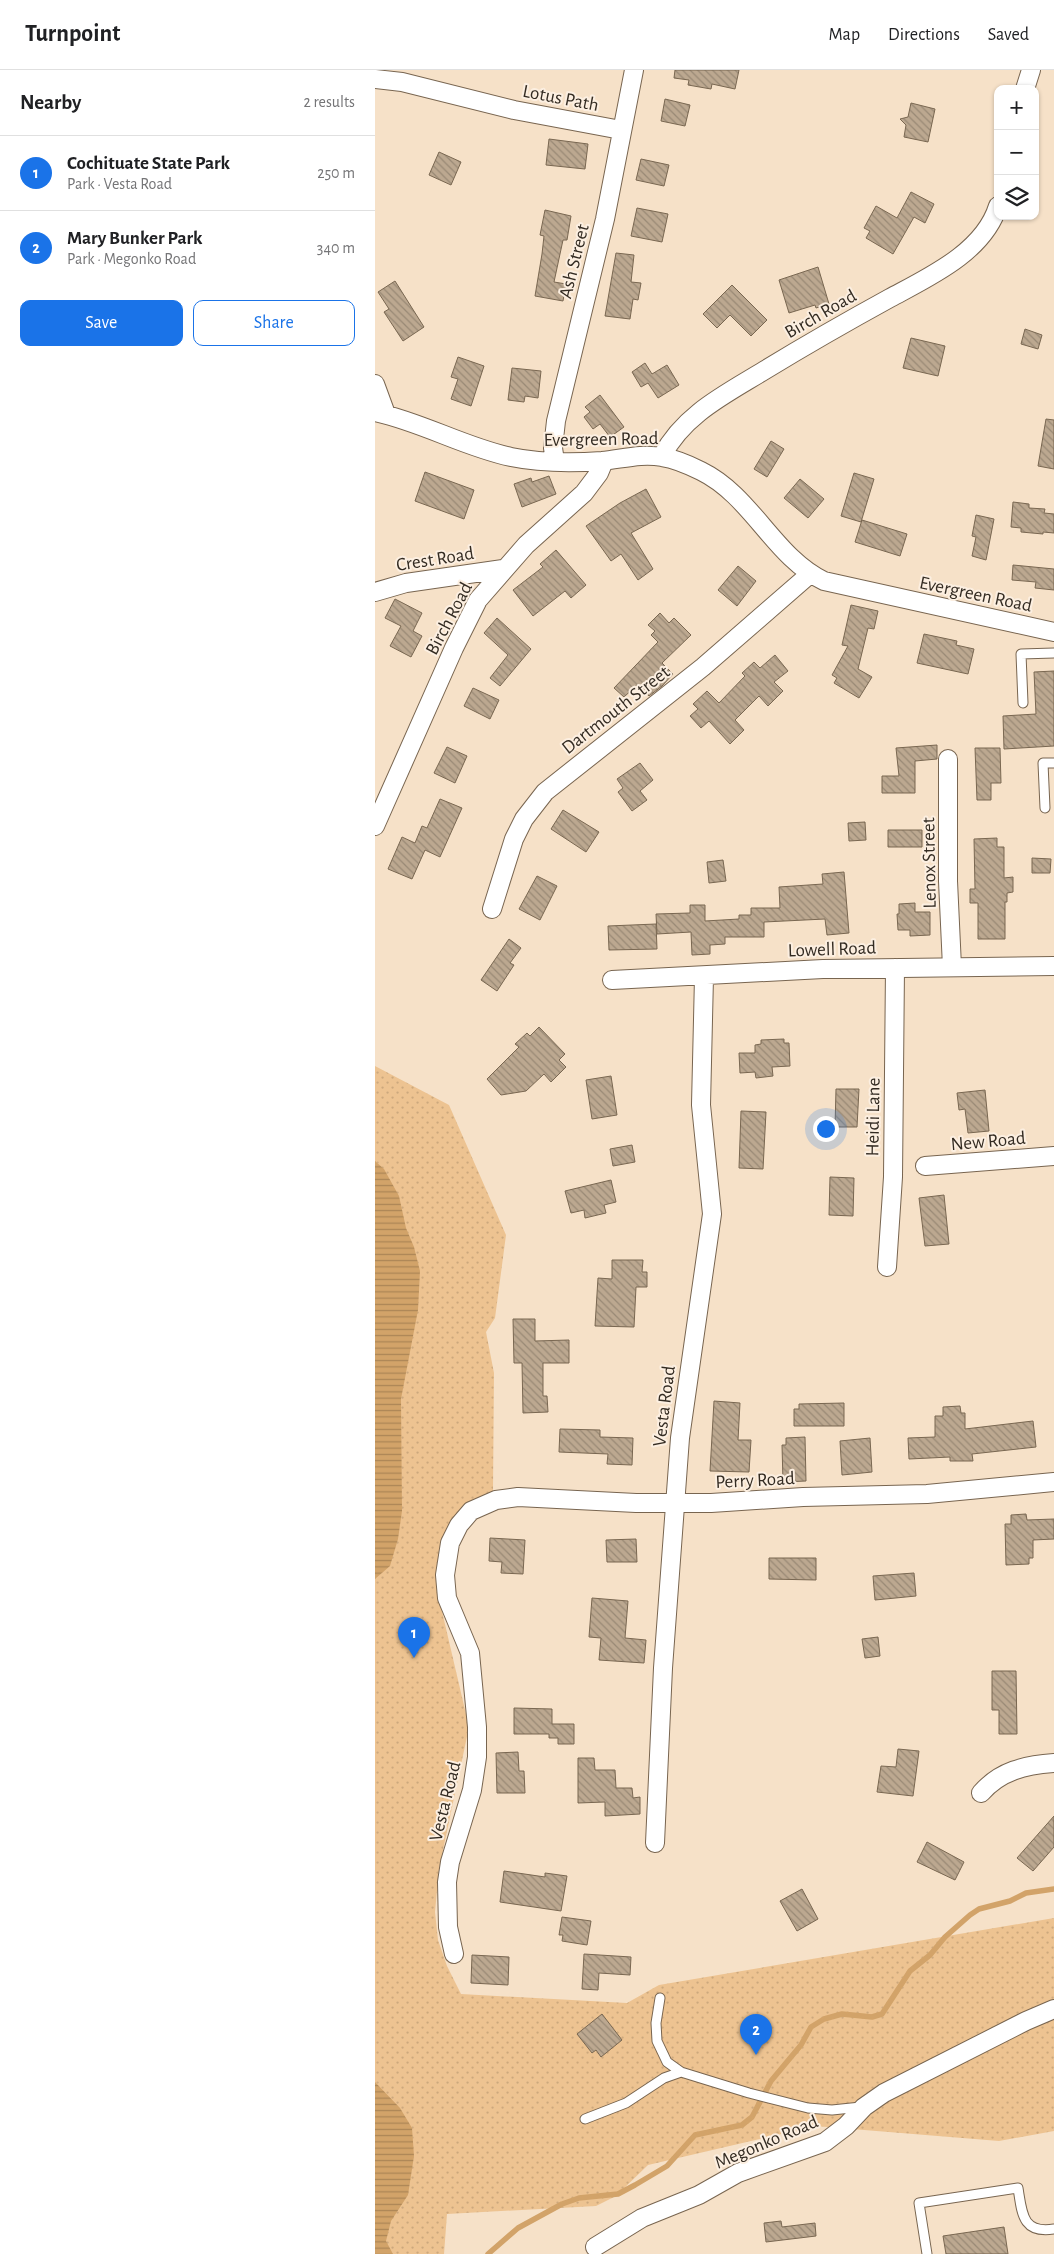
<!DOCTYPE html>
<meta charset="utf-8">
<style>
:root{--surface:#fff;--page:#f2f2f2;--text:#202124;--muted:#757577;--line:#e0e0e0;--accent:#1a73e8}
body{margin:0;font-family:"Alegreya Sans",sans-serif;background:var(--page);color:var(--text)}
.controls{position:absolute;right:15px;top:15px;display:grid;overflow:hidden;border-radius:10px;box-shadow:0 1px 4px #0004}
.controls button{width:45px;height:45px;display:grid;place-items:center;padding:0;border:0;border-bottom:1px solid var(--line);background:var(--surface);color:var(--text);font:25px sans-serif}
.you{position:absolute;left:450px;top:1058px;width:18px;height:18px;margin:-12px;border:4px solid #fff;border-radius:50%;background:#1a73e8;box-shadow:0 0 0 8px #1a73e833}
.badge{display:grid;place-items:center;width:32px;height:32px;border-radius:50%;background:var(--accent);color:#fff;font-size:16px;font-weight:700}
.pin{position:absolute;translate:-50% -41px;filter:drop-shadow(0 1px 2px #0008)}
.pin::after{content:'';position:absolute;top:26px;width:18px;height:15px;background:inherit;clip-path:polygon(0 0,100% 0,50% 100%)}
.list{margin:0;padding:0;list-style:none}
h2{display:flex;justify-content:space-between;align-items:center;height:65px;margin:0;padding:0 20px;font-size:21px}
h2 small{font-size:16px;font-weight:400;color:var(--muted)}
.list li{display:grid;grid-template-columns:32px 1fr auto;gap:15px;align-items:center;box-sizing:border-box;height:75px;padding:0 20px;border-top:1px solid var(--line)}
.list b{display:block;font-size:19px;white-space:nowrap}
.list p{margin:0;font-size:16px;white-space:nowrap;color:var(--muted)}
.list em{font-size:16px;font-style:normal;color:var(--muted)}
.actions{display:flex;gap:10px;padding:15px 20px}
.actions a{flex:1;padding:11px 0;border:1px solid var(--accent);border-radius:10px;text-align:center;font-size:18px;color:var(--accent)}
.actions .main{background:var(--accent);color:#fff}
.icon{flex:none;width:28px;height:28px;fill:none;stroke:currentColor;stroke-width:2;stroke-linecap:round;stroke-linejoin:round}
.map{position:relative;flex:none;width:679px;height:2184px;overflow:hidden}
header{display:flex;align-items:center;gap:30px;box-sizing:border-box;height:70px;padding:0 25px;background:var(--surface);border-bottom:1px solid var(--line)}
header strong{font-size:24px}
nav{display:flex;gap:28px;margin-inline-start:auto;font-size:18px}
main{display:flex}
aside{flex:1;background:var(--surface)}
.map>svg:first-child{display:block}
.green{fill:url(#green-dots)}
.water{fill:url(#water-rules)}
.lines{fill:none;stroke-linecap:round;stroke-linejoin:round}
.stream{stroke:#d2a369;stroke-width:5.5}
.building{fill:url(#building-back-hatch);stroke:#796751}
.lane-casing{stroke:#786550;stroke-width:11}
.street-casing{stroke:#786550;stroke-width:20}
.lane{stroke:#fff;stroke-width:9}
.street{stroke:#fff;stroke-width:18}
.labels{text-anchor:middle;stroke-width:4;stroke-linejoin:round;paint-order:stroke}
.street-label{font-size:19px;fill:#332b22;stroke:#fcefe1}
</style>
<header>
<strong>Turnpoint</strong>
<nav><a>Map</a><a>Directions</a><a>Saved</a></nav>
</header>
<main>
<aside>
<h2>Nearby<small>2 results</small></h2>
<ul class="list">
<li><span class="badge">1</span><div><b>Cochituate State Park</b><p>Park · Vesta Road</p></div><em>250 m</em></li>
<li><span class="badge">2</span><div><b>Mary Bunker Park</b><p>Park · Megonko Road</p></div><em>340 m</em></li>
</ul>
<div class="actions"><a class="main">Save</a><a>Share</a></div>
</aside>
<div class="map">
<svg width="679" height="2184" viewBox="0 0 679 2184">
<defs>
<pattern id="green-dots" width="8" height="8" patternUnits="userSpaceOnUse" patternTransform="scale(1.25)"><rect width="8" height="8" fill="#edc391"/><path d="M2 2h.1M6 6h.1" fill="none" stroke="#cca87d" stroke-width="1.8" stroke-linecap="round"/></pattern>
<pattern id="water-rules" width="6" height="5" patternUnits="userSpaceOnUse" patternTransform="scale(1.25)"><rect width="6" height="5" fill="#d2a369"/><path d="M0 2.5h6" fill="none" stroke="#ab8556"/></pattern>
<pattern id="building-back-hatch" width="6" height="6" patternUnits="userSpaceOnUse" patternTransform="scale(1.25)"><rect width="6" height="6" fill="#bca890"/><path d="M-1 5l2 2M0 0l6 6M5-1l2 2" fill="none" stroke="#998975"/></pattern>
</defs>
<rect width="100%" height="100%" fill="#f6e1c8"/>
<!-- green -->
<path class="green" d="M0 996 74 1035 131 1165 120 1248 111 1262 119 1303 118 1421C74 1440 62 1474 62 1520L94 1657 64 1799 60 1842 63 1870 72 1896 86 1924 252 1933 284 1915 679 1848V2061L624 2071 440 2056 273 2095 241 2126 221 2136 72 2144 69 2184H0Z"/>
<!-- water -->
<path class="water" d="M0 1091 9 1099 24 1126 31 1158 39 1177 45 1201 43 1240 26 1329 27 1441 23 1469 15 1496 0 1509Z
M0 2012 25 2038 37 2058 39 2086 33 2125 16 2151 11 2171 18 2184H0Z"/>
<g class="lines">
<!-- stream -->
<path class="stream" d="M113 2184 143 2158 187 2134 204 2128 243 2124 260 2115 292 2096 320 2065 367 2055 377 2047 396 2011 426 1975 436 1957 449 1949 467 1944 497 1947 507 1944 535 1901 555 1885 570 1867 595 1845 604 1839 635 1831 651 1823 679 1819"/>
</g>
<!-- building -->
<path class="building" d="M300 0H364L360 19 337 14 336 19 313 15 314 10 299 8Z
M290 29 315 35 310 56 286 51Z
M536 33 560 39 553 72 529 67 531 55 525 49 533 47Z
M174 69 213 74 210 99 171 95Z
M64 82 86 92 76 115 54 105Z
M266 89 294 95 289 116 261 110Z
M536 122 559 134 550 153 539 147 518 184 491 168 495 161 489 158 501 136 522 148Z
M262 138 293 144 287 172 256 166Z
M170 140 196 146 192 170H188L179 212 191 214 188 231 160 226 167 184 169 166 165 165Z
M241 183 259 185 256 212 266 213 263 230 258 229 255 249 230 246Z
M443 197 454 234 441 238 440 235 414 243 404 210Z
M20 211 49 257 28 271 9 242 14 239 3 222Z
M357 215 392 250 376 266 355 245 342 258 328 244Z
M650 259 667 265 663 279 646 274Z
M536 268 570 276 563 306 528 298Z
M83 287 109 296 96 336 76 329 83 309 76 307Z
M270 293 277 304 292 295 304 315 283 328 273 313 266 317 257 302Z
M137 298 166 301 163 328 150 326 149 332 133 330Z
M225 325 249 357 235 367 225 354 218 359 209 347 215 342 210 337Z
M671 349 679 350V399L663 396Z
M396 371 409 379 392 407 379 399Z
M50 402 99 420 89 449 40 431Z
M479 403 499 409 486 452 466 446Z
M174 406 181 424 147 437 139 414 156 408 157 412Z
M425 409 449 429 433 448 409 428Z
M271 419 286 447 256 463 278 499 263 510 246 484 236 491 211 456 245 433Z
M638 432 654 434V438L670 439 669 443 679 444V463L668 462V464L646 462V458L636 457Z
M601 445 619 449 611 490 597 486 601 467 597 466Z
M487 450 532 464 525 486 480 472Z
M181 480 211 515 196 528 190 521 158 546 138 520 168 497 165 494Z
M638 495 679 499V520L660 518 661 512 637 510Z
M363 496 381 511 362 536 343 520Z
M20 529 47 543 38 561 47 566 36 587 15 576 26 556 10 548Z
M476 535 503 541 499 559 493 558 483 599 497 607 484 628 459 613 462 608 457 605 473 576 467 575Z
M285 543 294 553 299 548 316 565 287 593 298 604 287 616 274 626 262 615 249 627 239 618 283 572 276 565 280 561 273 555Z
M122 548 156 579 125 616 115 608 133 585 109 563Z
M549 564 582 571 581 575 599 579 593 604 542 593Z
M400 585 413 601 399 612 408 621 393 636 384 626 360 650 369 660 355 674 334 651 326 658 315 646 323 639 318 634 332 621 344 633 370 606 367 603 379 592 385 598Z
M679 601V676L629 679 628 646 661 644 659 602Z
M98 618 124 630 115 649 89 636Z
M562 675V689L540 691V723H507V706H524L521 678Z
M72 677 92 686 80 713 59 703Z
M600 678H625L626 713H616V730H602Z
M265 693 278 710 265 721 272 730 257 741 243 722 248 718 242 709Z
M65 729 87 738 65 787 50 780 37 809 13 799 27 767 40 773 47 756 52 758Z
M188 740 224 762 211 782 176 759Z
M490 752 491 770 474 771 473 753Z
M513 760H547V777H513Z
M622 768V777H629V808L638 807V822L632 823V832H630V869H603V833H595V819H600L599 769Z
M657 788 676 789 675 803H657Z
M348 790 351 811 334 813 332 792Z
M469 802 474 863 452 865 450 849 389 852V867H350V874L335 875V884L317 885 316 862 282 864 281 844 315 843V835H330V851L364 849V845H376V838H405L404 817 448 814 447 804Z
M162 806 182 816 165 850 144 839Z
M540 833V842H555V865L535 866V860H523L522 844H524V834Z
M281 854 282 879 234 880 233 856Z
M134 869 146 878 135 893 139 895 122 921 106 910Z
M164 957 190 984 184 990 191 997 176 1012 169 1004 151 1021 126 1025 112 1009 144 977 140 974 152 963 155 966Z
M409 969V973H414L415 996 397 997 398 1006 381 1008 380 1002 365 1003 364 983H380V975L386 974V970Z
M236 1006 242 1045 217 1049 211 1010Z
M461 1019H484L482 1057H460Z
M610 1020 614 1061 593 1063 590 1039 584 1040 582 1023Z
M366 1041 391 1042 388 1099 364 1098Z
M257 1075 260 1092 238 1096 235 1079Z
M455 1107 479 1108 478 1146 454 1145Z
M236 1110 241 1132 229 1135 231 1143 210 1148 209 1140 196 1143 190 1121Z
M569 1125 574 1174 550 1176 544 1128Z
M237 1190H268L267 1202H272V1217H261L259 1257 220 1256 223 1208 237 1209Z
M138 1249H160V1271L194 1270V1293H168V1326H172L173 1342 148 1343 147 1293H139Z
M339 1331 365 1333 363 1370H376L374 1402 335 1401Z
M469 1333V1356H419V1339H424V1334Z
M585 1336 586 1343H590V1359L658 1351 661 1377 597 1384 598 1391H575V1387L534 1389 533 1368 560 1367V1346H568V1337Z
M185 1359 225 1360V1367L258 1368 257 1395 232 1394 233 1384 184 1382Z
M430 1367 431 1411 408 1412 407 1375H411V1368Z
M495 1368 497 1402 467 1405 465 1371Z
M651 1444 652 1450 679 1449V1469L658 1470V1488H654V1494L631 1495 630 1454H636V1445Z
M115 1468 150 1470 148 1504 126 1503 127 1492 114 1491Z
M261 1469 262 1492H232L231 1470Z
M394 1488H441V1510L394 1509Z
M539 1503 541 1526 500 1530 498 1506Z
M217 1528 253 1531 250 1568 271 1570 269 1593 224 1590 226 1568 214 1567Z
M503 1567 505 1586 490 1588 487 1569Z
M617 1601H641L642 1664H624V1640H617Z
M139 1638 177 1639V1654H199V1674H183V1668H174V1664H139Z
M523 1679 544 1681 538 1726 502 1722 506 1696 521 1697Z
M143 1682 144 1701H149L150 1723H122L121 1683Z
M203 1688H219L220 1700H240L241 1718H257L258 1728 265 1727V1744L230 1746V1732L203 1733Z
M679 1746V1777L658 1801 642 1788Z
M552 1772 589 1792 580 1810 542 1792Z
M129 1801 170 1807V1803L192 1806 186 1841 125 1832Z
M427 1819 443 1849 422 1861 405 1831Z
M187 1847 216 1851 212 1875 187 1871 188 1865H184Z
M209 1884 256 1887 255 1905 224 1903 223 1920 207 1919Z
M97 1885 134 1887 133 1915 96 1913Z
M227 1944 247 1970 226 1987 221 1980 217 1983 202 1964Z
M406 2151 407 2157 440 2153 441 2166 391 2172 389 2153Z
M629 2157 633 2184H571L568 2166Z"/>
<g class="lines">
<defs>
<path id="lane" d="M648 633 646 584 679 583
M670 738 668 693H679
M285 1928 281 1953 282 1971 292 1992 306 2002 374 2023 433 2038 457 2040 486 2037
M210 2049 251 2033 289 2008 306 2002
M552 2184 544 2133 643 2118C647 2143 647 2164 679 2159"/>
<path id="street" d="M0 9 27 12 139 40 246 60
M650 19 656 0
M0 314 11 344
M0 342C47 352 89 377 136 387 165 393 198 393 227 391 247 389 267 383 287 387 301 389 314 395 326 401 377 426 399 487 449 511L679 562
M287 386C309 344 351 324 390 300 431 275 473 251 515 228 554 207 609 182 623 136
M180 391 178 378 181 351 230 149 259 0
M0 522 31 513 128 499
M573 689V811L577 897
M0 756 79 578 103 530 151 475 209 423 224 403 229 391
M117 839 139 769 149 749 170 722 328 597 435 504
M237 910 448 899 679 896
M550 1096 679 1086
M512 1197 518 1107 520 898
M606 1723C625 1701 650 1695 679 1693
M280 1773 288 1598 305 1368 337 1144 326 1035 329 907
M79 1884 73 1857 72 1812 75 1792 97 1720 102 1687V1657L95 1583 72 1528 70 1505 75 1473 84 1455 96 1441 121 1430 143 1427 261 1433H336L428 1427 552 1424 679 1412
M220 2177 267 2148 324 2125 363 2103 450 2072 471 2056 489 2037 509 2023 651 1951 679 1939"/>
</defs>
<!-- lane casing -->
<use href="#lane" class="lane-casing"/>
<!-- street casing -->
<use href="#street" class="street-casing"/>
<!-- lane -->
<use href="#lane" class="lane"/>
<!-- street -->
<use href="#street" class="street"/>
</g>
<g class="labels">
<!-- street labels -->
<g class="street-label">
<text transform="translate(186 27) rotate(11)" y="7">Lotus Path</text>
<text transform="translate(198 191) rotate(-76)" y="7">Ash Street</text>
<text transform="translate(445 243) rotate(-30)" y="7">Birch Road</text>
<text transform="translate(226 368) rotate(-1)" y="7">Evergreen Road</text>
<text transform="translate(60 488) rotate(-9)" y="7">Crest Road</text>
<text transform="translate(601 523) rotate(12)" y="7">Evergreen Road</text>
<text transform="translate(73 548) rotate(-62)" y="7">Birch Road</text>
<text transform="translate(240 639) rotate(-38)" y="7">Dartmouth Street</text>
<text transform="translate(553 793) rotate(-91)" y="7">Lenox Street</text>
<text transform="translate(457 878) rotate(-2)" y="7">Lowell Road</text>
<text transform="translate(497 1047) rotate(-89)" y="7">Heidi Lane</text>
<text transform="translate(613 1070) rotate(-5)" y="7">New Road</text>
<text transform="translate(288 1336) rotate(-83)" y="7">Vesta Road</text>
<text transform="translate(380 1409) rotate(-3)" y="7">Perry Road</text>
<text transform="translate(69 1731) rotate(-76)" y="7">Vesta Road</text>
<text transform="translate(391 2071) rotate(-23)" y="7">Megonko Road</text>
</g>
</g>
</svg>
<div class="controls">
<button>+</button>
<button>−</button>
<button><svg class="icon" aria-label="layers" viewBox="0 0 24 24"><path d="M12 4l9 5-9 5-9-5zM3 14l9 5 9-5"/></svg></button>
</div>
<div class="you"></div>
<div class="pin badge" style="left:39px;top:1588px">1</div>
<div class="pin badge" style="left:381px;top:1985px">2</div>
</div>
</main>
